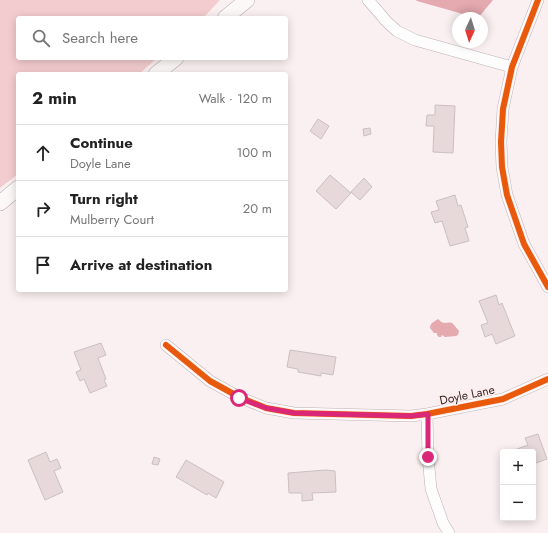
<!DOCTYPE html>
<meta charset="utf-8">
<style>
:root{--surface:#fff;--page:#f2f2f2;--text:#222;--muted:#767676;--line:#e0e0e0}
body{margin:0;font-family:Jost,sans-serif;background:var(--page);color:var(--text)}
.controls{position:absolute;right:12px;bottom:12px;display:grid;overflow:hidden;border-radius:4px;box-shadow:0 2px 10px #0003}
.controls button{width:36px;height:36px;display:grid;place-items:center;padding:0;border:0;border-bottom:1px solid var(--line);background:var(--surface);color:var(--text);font:20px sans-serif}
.compass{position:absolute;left:452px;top:12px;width:36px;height:36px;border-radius:50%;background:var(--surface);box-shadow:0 2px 10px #0003;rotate:184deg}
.stop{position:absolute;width:12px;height:12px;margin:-9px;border:3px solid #db2777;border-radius:50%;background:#fff}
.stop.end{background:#db2777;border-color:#fff;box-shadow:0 1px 4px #0008}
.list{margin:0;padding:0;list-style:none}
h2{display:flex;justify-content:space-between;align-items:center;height:52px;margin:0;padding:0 16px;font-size:17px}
h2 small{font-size:13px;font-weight:400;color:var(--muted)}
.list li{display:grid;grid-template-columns:26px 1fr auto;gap:12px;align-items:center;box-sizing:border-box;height:56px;padding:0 16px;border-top:1px solid var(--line)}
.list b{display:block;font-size:15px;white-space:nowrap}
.list p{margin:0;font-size:13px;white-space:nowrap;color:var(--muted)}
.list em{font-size:13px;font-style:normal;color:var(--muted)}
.icon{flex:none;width:22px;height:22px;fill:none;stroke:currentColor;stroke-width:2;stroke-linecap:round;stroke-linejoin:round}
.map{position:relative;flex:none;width:548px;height:533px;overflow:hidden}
.search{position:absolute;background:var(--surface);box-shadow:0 2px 10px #0003;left:16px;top:16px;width:272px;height:44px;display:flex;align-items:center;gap:10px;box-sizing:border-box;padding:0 14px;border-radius:4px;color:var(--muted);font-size:15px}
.panel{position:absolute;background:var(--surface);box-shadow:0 2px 10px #0003;left:16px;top:72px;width:272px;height:220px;border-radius:4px}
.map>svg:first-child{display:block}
.green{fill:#f3cccf}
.water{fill:#e5a9b0}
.building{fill:#e7d8da;stroke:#cbc0c1}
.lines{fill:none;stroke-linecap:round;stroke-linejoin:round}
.minor-casing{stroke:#bbb0b1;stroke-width:12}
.secondary-casing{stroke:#bbb0b1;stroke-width:16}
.minor{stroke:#fefdfd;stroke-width:11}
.secondary{stroke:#fcf8f8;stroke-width:15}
.cycleway-casing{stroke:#ffeced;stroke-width:8}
.cycleway{stroke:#e8590c;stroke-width:6}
.route{stroke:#db2777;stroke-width:5}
.labels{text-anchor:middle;stroke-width:3;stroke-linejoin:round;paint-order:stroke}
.street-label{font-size:12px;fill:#35292a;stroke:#ffeced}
</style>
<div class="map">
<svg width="548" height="533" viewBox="0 0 548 533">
<rect width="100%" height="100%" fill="#fbf0f1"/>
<!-- green -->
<path class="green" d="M0 0H220L203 18H18V58H157L139 74H18V174L0 188Z"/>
<!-- water -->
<path class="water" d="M416 0H493L478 18H477L417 1Z
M438 319C445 326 446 321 452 323 454 324 457 329 459 331L458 335 456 336 445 337 442 335 441 337H439L437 335V333H434L430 328C430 323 434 322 438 319Z"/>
<!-- building -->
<path class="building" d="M435 105 455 106 453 153 433 152 434 126H426L427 115H435Z
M318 119 329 126 321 139 310 131Z
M370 128 371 134 364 136 363 129Z
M330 175 351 193 336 209 316 191Z
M364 178 372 187 360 200 351 192Z
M455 195 458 206 461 205 468 227 465 228 469 241 450 246 442 221 435 223 431 212 439 210 436 201Z
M496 295 499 305 502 303 515 336 496 344 492 334 485 337 481 325 488 323 479 301Z
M101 343 106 355 98 358 106 379 104 380 107 386 90 393 84 379 80 381 76 372 81 370 74 352Z
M290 350 336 357 333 375 321 373V376L298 372V369L287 367Z
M538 434 547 459 533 464V452H509L528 445 525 438Z
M46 452 50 462 57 459 61 468 54 471 63 492 45 500 28 460Z
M154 457 160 459 158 465 152 464Z
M186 460 224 482 216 498 208 493 207 495 176 477Z
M326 470 335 471 336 492 312 493 313 500 302 501V493H289L288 473Z"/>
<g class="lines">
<defs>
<path id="minor" d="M368 0 387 22 397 31 415 40 512 67
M538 0 512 67 503 109 501 142 502 167 507 195 524 244 548 287
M166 345 210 381 239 397 266 408 294 413 411 416 427 414 503 399 548 379
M427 414 428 457 431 489 443 523 449 533"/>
<path id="secondary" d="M225 18 247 0
M156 74 176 58
M0 203 18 188"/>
</defs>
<!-- minor casing -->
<use href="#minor" class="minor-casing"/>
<!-- secondary casing -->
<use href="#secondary" class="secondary-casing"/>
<!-- minor -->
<use href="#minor" class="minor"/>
<!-- secondary -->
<use href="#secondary" class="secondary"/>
<defs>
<path id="cycleway" d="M538 0 512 67 503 109 501 142 502 167 507 195 524 244 548 287
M166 345 210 381 239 397 266 408 294 413 411 416 427 414 503 399 548 379"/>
</defs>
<!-- cycleway casing -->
<use href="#cycleway" class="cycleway-casing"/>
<!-- cycleway -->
<use href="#cycleway" class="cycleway"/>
</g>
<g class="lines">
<!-- route -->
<path class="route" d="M239 398 266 408 294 413 411 416 428 414V457"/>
</g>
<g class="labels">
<!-- street labels -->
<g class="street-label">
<text transform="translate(467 395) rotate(-12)" y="4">Doyle Lane</text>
</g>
</g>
</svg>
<div class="controls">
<button>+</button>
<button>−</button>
</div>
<svg class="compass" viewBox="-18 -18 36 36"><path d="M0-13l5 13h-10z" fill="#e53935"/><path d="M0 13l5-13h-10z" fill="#767676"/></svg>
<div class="stop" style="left:239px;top:398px"></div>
<div class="stop end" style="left:428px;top:457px"></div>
<div class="search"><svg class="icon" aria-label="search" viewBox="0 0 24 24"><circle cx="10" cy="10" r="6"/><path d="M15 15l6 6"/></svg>Search here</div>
<section class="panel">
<h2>2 min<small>Walk · 120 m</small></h2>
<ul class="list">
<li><svg class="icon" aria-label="ahead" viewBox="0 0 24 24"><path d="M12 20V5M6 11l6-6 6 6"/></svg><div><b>Continue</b><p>Doyle Lane</p></div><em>100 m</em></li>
<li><svg class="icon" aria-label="right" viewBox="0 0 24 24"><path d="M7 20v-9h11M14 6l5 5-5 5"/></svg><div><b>Turn right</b><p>Mulberry Court</p></div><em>20 m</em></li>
<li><svg class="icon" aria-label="arrive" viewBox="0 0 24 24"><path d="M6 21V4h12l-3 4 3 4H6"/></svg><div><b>Arrive at destination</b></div></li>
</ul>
</section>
</div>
